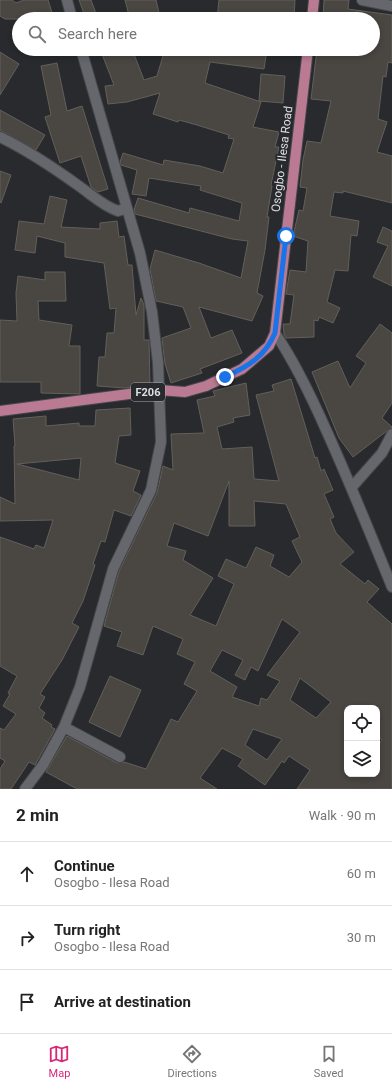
<!DOCTYPE html>
<meta charset="utf-8">
<style>
:root{--surface:#fff;--page:#f2f2f2;--text:#222;--muted:#767676;--line:#e0e0e0;--accent:#db2777}
body{margin:0;font-family:Roboto,sans-serif;background:var(--page);color:var(--text)}
.controls{position:absolute;right:12px;bottom:12px;display:grid;overflow:hidden;border-radius:8px;box-shadow:0 2px 6px #0003}
.controls button{width:36px;height:36px;display:grid;place-items:center;padding:0;border:0;border-bottom:1px solid var(--line);background:var(--surface);color:var(--text);font:20px sans-serif}
.stop{position:absolute;width:12px;height:12px;margin:-9px;border:3px solid #1a73e8;border-radius:50%;background:#fff}
.stop.end{background:#1a73e8;border-color:#fff;box-shadow:0 1px 4px #0008}
.list{margin:0;padding:0;list-style:none}
h2{display:flex;justify-content:space-between;align-items:center;height:52px;margin:0;padding:0 16px;font-size:17px}
h2 small{font-size:13px;font-weight:400;color:var(--muted)}
.list li{display:grid;grid-template-columns:26px 1fr auto;gap:12px;align-items:center;box-sizing:border-box;height:64px;padding:0 16px;border-top:1px solid var(--line)}
.list b{display:block;font-size:15px;white-space:nowrap}
.list p{margin:0;font-size:13px;white-space:nowrap;color:var(--muted)}
.list em{font-size:13px;font-style:normal;color:var(--muted)}
.icon{flex:none;width:22px;height:22px;fill:none;stroke:currentColor;stroke-width:2;stroke-linecap:round;stroke-linejoin:round}
.map{position:relative;flex:none;width:392px;height:789px;overflow:hidden}
.search{position:absolute;background:var(--surface);box-shadow:0 2px 6px #0003;left:12px;right:12px;top:12px;height:44px;display:flex;align-items:center;gap:10px;box-sizing:border-box;padding:0 14px;border-radius:22px;color:var(--muted);font-size:15px}
.sheet{height:244px;background:var(--surface)}
nav{display:flex;justify-content:space-around;align-items:center;box-sizing:border-box;height:56px;border-top:1px solid var(--line);background:var(--surface);font-size:11px;color:var(--muted)}
nav a{display:grid;justify-items:center;gap:2px}
nav .on{color:var(--accent)}
.map>svg:first-child{display:block}
.building{fill:#4a4642;stroke:#63605b;fill-rule:evenodd}
.lines{fill:none;stroke-linecap:round;stroke-linejoin:round}
.street-casing{stroke:#46484b;stroke-width:12}
.primary-casing{stroke:#46484b;stroke-width:12}
.street{stroke:#65676c;stroke-width:10}
.primary{stroke:#ba7b92;stroke-width:10}
.route{stroke:#1a73e8;stroke-width:5}
.labels{text-anchor:middle;stroke-width:4;stroke-linejoin:round;paint-order:stroke}
.shield{fill:#282a2e;stroke:#a7a9ac;stroke-width:1}
.shield-label{font-size:11px;font-weight:bold;fill:#dedfe2}
.street-label{font-size:12px;fill:#dedfe2;stroke:#282a2e}
</style>
<div class="map">
<svg width="392" height="789" viewBox="0 0 392 789">
<rect width="100%" height="100%" fill="#282a2e"/>
<!-- building -->
<path class="building" d="M0 0H12L16 3 24 0H48L54 19H5L0 16Z
M79 0H91L98 19H86Z
M125 0H156L159 13 130 19Z
M219 0H295L294 18 217 19Z
M324 0H349L348 9 392 15V63L388 62 386 77 383 76 378 119 387 122 377 152 392 156V203L343 191V193L334 192 330 216 359 221 357 236 351 235 348 271 335 270 327 302 340 308 333 323 319 317 318 321 314 320V337L286 338 284 334 283 324H290L294 295 286 294 290 270 306 272 308 241 293 236 299 210 303 211 307 188 300 187 303 160 307 141 321 143 331 101 311 99 317 49H373V19H323Z
M100 49H132L144 80 157 76 165 49H267L264 69 210 62 205 83 261 102 253 127 279 132 275 147H279L271 185 272 186 267 217H269L265 250 257 293 263 296 252 321 199 307 211 338 232 330 242 353 200 369 202 373 171 383 165 364 162 338 191 328 183 307 156 301 150 269 155 250 199 263 241 278 248 241 232 239 135 214 134 210 138 198 189 213 190 208 239 221 242 203 200 190 201 186 149 178 146 196 132 194 137 170 121 165 120 162 123 153 163 165 164 160 200 166 223 173 234 139 228 138 229 135 197 125 179 120 178 122 153 114 160 93 127 102 108 104 105 86 114 85Z
M0 52 19 64 0 95Z
M57 63 67 111 82 106 108 189 98 192 91 187 81 156 60 163 45 117 51 115 41 66Z
M261 74 285 76 283 103 259 101Z
M0 110 45 135 36 150 0 130Z
M0 171 11 175 1 203 0 202Z
M50 196 67 200 61 227 100 229V223L117 221 119 237 124 236 128 265H132L136 315 141 298 144 305V340H149L150 385 125 388 97 386 99 357H105L107 333H114L116 308 110 309 104 263 65 257V243L37 236 35 253 15 250 19 221 44 224Z
M383 227 392 231V286L373 277 388 246 377 242Z
M45 272H65L66 301H38L39 320 72 325 69 346H80V394L41 393V382H0V320L17 321 16 293 18 276 45 280Z
M380 324 392 333V403L382 418 392 427 353 457 339 438 312 372 338 361 350 388 366 363 356 356Z
M291 379 315 458 317 457 321 471 324 469 333 490 324 494 334 517 330 519 336 533 354 552 340 564 365 584 368 580 379 589 367 602 392 624V789H297L310 770 289 756 284 763 282 761 265 785 238 766 243 759 222 748 200 778 217 789H77L46 772 67 736 117 763 124 762 146 769 171 719 178 722 197 691 184 684 195 662 177 654 183 639 153 626 143 655 117 646 122 632 104 626 119 571 157 493 163 466 173 470 171 434 204 433 197 400 215 396 213 391 246 383 250 415 233 418 234 422 217 427 222 449 252 447 254 479 279 481 256 395 274 391 272 385ZM229 481V526H255L254 501 286 504 300 537 292 541 302 562 289 577 270 566 274 555 256 547 246 568 226 559 218 576 234 584 216 626 190 615 213 578 183 560 186 551 167 546 174 523 208 536ZM282 619 300 632 267 675 280 681 267 700 261 698 259 706 232 697 237 687 210 671 222 650 243 660 235 675 245 680 251 667 258 671ZM300 678 331 702 316 718 290 700ZM347 708H377V736L382 740 377 747V774H347ZM253 729 282 739 267 760 245 745Z
M130 408 131 435 119 436 115 463 140 471 133 491 141 495 131 516 114 510 105 542 101 541 93 564 95 565 83 601 72 623 79 627 62 660 40 694 45 697 39 708 45 713 42 718 52 725 51 727 55 729 35 765 29 762 11 789H0V769L5 761 0 758V728L4 730 16 714 3 706 10 694 8 693 17 676 0 666V537L34 549 36 545 44 548 53 520 0 521V497L15 504 14 446H15L13 419 46 416V426L79 423V426H95L96 410ZM81 458 79 480 17 464Z
M110 676 141 690 120 737 89 722Z"/>
<g class="lines">
<defs>
<path id="street" d="M67 0 72 19
M362 0 392 6
M0 137C27 150 54 168 79 186 92 195 103 206 118 211L127 208
M275 333C296 364 312 398 327 432 350 483 371 535 392 587
M352 487 382 453 392 434
M64 727 120 757
M25 789 43 765 64 727 80 687 113 569 151 490 161 442 158 363 152 312 140 253 81 49"/>
<path id="primary" d="M312 19 314 0
M0 411 159 390 185 392 206 386 242 369 269 346 275 333 308 49"/>
</defs>
<!-- street casing -->
<use href="#street" class="street-casing"/>
<!-- primary casing -->
<use href="#primary" class="primary-casing"/>
<!-- street -->
<use href="#street" class="street"/>
<!-- primary -->
<use href="#primary" class="primary"/>
</g>
<g class="lines">
<!-- route -->
<path class="route" d="M225 377C248 366 265 357 275 333L286 236"/>
</g>
<g class="labels">
<!-- shield labels -->
<rect class="shield" x="131" y="383" width="34" height="18" rx="3"/>
<g class="shield-label">
<text x="148" y="396">F206</text>
</g>
<!-- street labels -->
<g class="street-label">
<text transform="translate(282 159) rotate(-83)" y="4">Osogbo - Ilesa Road</text>
</g>
</g>
</svg>
<div class="controls">
<button><svg class="icon" aria-label="locate" viewBox="0 0 24 24"><circle cx="12" cy="12" r="6"/><path d="M12 2v4M12 18v4M2 12h4M18 12h4"/></svg></button>
<button><svg class="icon" aria-label="layers" viewBox="0 0 24 24"><path d="M12 4l9 5-9 5-9-5zM3 14l9 5 9-5"/></svg></button>
</div>
<div class="stop" style="left:286px;top:236px"></div>
<div class="stop end" style="left:225px;top:377px"></div>
<div class="search"><svg class="icon" aria-label="search" viewBox="0 0 24 24"><circle cx="10" cy="10" r="6"/><path d="M15 15l6 6"/></svg>Search here</div>
</div>
<section class="sheet">
<h2>2 min<small>Walk · 90 m</small></h2>
<ul class="list">
<li><svg class="icon" aria-label="ahead" viewBox="0 0 24 24"><path d="M12 20V5M6 11l6-6 6 6"/></svg><div><b>Continue</b><p>Osogbo - Ilesa Road</p></div><em>60 m</em></li>
<li><svg class="icon" aria-label="right" viewBox="0 0 24 24"><path d="M7 20v-9h11M14 6l5 5-5 5"/></svg><div><b>Turn right</b><p>Osogbo - Ilesa Road</p></div><em>30 m</em></li>
<li><svg class="icon" aria-label="arrive" viewBox="0 0 24 24"><path d="M6 21V4h12l-3 4 3 4H6"/></svg><div><b>Arrive at destination</b></div></li>
</ul>
</section>
<nav>
<a class="on"><svg class="icon" aria-label="map" viewBox="0 0 24 24"><path d="M3 6l6-2 6 2 6-2v14l-6 2-6-2-6 2zM9 4v14M15 6v14"/></svg>Map</a>
<a><svg class="icon" aria-label="directions" viewBox="0 0 24 24"><path d="M12 3l9 9-9 9-9-9zM9 14v-3h6M13 9l2 2-2 2"/></svg>Directions</a>
<a><svg class="icon" aria-label="saved" viewBox="0 0 24 24"><path d="M7 4h10v16l-5-4-5 4z"/></svg>Saved</a>
</nav>
